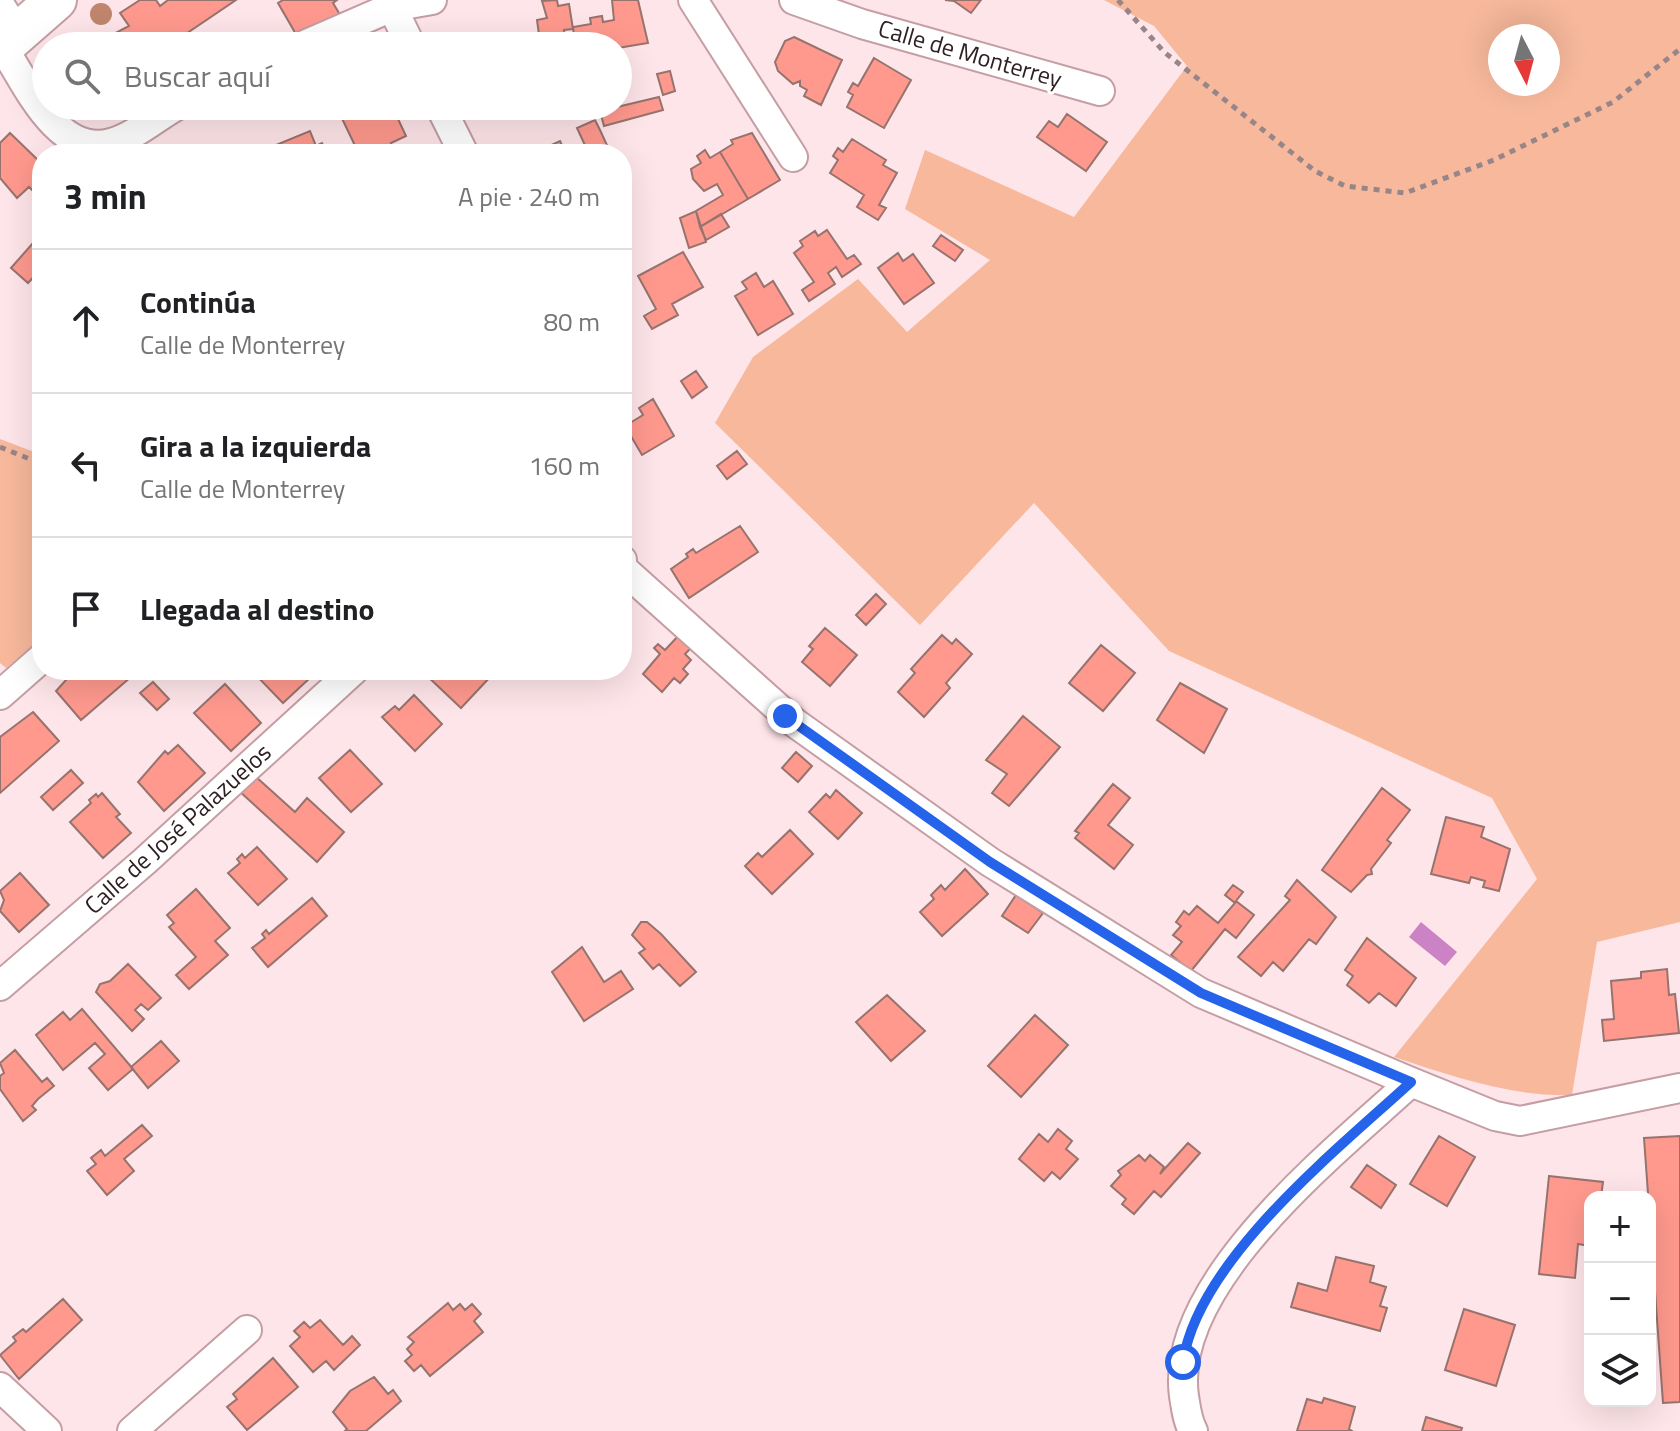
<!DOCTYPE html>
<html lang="es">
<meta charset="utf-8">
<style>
:root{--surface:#fff;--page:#f2f2f2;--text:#202124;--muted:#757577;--line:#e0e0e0}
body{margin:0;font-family:"Titillium Web",sans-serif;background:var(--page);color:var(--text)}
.controls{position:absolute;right:24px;bottom:24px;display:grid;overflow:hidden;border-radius:16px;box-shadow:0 8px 32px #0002}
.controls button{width:72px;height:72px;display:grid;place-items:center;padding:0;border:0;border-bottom:2px solid var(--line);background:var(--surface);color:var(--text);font:40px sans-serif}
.compass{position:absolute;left:1488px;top:24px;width:72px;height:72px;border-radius:50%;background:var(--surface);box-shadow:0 8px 32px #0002;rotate:174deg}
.stop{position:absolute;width:24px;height:24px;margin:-18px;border:6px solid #2563eb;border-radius:50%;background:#fff}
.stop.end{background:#2563eb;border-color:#fff;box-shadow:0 2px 8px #0008}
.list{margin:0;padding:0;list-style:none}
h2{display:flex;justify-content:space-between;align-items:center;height:104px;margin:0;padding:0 32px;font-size:34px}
h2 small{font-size:26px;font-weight:400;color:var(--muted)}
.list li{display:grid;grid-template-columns:52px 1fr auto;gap:24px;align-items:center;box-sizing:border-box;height:144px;padding:0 32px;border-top:2px solid var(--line)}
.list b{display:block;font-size:30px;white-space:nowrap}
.list p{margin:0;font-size:26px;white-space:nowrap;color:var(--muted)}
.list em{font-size:26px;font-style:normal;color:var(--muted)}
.icon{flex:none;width:44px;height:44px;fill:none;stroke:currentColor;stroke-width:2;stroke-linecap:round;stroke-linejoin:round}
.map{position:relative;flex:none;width:1680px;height:1431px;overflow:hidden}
.search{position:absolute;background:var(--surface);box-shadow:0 8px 32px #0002;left:32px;top:32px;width:600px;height:88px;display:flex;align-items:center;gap:20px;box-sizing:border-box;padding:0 28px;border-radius:44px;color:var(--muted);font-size:30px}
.panel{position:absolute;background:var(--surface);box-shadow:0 8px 32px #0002;left:32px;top:144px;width:600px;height:536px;border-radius:32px}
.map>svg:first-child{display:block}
.green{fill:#f7b89b;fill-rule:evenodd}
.water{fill:#cc83c6}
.building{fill:#ff998e;stroke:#97736e;stroke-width:2}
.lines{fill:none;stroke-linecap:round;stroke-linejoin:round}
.street-casing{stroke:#c59ea4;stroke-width:32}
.secondary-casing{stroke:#c59ea4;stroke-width:44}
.path{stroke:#988588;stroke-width:5;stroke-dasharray:6 6;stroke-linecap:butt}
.street{stroke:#fff;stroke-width:28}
.secondary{stroke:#fff;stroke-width:40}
.tree{fill:#bf866d}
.route{stroke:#2563eb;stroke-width:10}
.labels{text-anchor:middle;stroke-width:6;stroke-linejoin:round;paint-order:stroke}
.street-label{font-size:24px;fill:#2e2022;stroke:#fff}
</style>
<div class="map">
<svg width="1680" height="1431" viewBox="0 0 1680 1431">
<rect width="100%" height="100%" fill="#fee5e9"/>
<!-- green -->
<path class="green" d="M1104 0H1680V922L1597 942 1572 1095C1512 1097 1451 1076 1394 1057L1537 879 1492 798 1169 651 1034 503 920 625 715 423 753 357 858 279 907 332 990 260 905 209 925 150 1074 217 1187 66 1154 26ZM1500 36H1548V84H1500Z
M0 439 42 455V639L6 668 0 663Z"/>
<!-- water -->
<path class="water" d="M1421 922 1457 952 1445 966 1409 937Z"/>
<!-- building -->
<path class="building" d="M140 0H156L160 6 168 0H236L168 46H91L129 26 120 13Z
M283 0H337L333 3 342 18 297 36 278 3Z
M557 0 558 6 569 4 573 29 564 30 565 38 540 42 537 20 547 18 542 1Z
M612 0H638L648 43 618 48 575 46 573 27 591 24 590 18 602 16 603 22 614 20Z
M981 0 971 13 954 1 945 0Z
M794 37 842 60 821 105 804 96 807 90 800 86V81L793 84 778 71 775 62 785 41Z
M874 58 911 80 884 128 847 107 853 95 848 92 853 83 858 86Z
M670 71 675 91 663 95 657 74Z
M659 97 663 110 604 126 600 111Z
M336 106H392L406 136 391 143 394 149 383 154H359Z
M1067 114 1107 142 1086 171 1037 137 1049 121 1058 127Z
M595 120 600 130 611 154H589L577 128Z
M310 131 316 146 322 143 327 154H254Z
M10 133 42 164V190L36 194 29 187 17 198 0 178V143Z
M752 133 780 180 748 199 720 152 733 144 731 140Z
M852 139 886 160 883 165 897 173 879 205 886 208 878 220 857 207 864 195 830 173 838 160 833 156 838 148 843 152Z
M560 141 566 154H532Z
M705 150 710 158 720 152 748 199 700 227 696 211 723 195 717 184 704 191 693 179 691 169 701 163 697 156Z
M696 211 706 242 689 248 680 218Z
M721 214 729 227 706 240 700 227Z
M827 230 847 259 854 255 861 264 842 277 836 267 828 273 835 284 809 301 802 290 814 282 794 253 803 246 800 241 815 231 818 236Z
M941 235 963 250 955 261 933 246Z
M33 243 42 251V268L28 283 11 268Z
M683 252 703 287 672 304 678 315 652 329 644 316 656 309 638 276Z
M898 253 903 261 913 254 934 283 904 304 878 268Z
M756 273 764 287 773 281 793 314 758 335 735 296 747 289 742 282Z
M696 371 707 387 692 398 681 381Z
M653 399 674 436 642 455 625 426 643 415 639 408Z
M737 451 747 464 727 479 717 466Z
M740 526 758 552 689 598 671 569 688 557 686 554 693 549 696 553Z
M876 594 886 604 866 625 856 615Z
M825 628 857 655 830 686 802 662 813 649 809 646Z
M681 633 694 645 685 654 691 660 683 669 688 674 680 683 674 678 662 692 643 674 660 654 654 648 658 644 665 650Z
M942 635 952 644 956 639 972 654 946 683 950 688 924 717 898 692 915 673 911 669Z
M1101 645 1135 673 1103 711 1069 683Z
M75 670H139L81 720 56 691Z
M251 670H304L311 677 283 703Z
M429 670H486L492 675 461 708 425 674Z
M153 682 169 699 157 710 140 693Z
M1180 683 1227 709 1204 753 1157 720Z
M225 684 261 723 231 751 194 713Z
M414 695 442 724 415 751 382 717 395 706 399 710Z
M33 712 59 741 0 793V737Z
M1023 716 1060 747 1009 806 992 793 1007 774 986 760Z
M178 745 205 773 164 811 138 782 165 751 168 754Z
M350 750 382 784 351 812 319 778Z
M796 752 812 766 798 782 782 768Z
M71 770 83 783 53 810 41 797Z
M255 776 295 812 307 798 344 832 317 862 238 790Z
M1113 784 1130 798 1108 825 1133 845 1114 869 1075 838 1079 833 1075 831Z
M1382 788 1410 810 1387 840 1391 843 1371 869 1372 874 1367 875 1351 892 1322 870Z
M836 790 862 813 838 839 809 812 826 794 830 798Z
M102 793 120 814 116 817 131 833 103 858 70 822 91 803 89 800 96 794 98 797Z
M1446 817 1484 827 1481 837 1510 849 1499 891 1483 887 1485 881 1471 877 1469 883 1431 874Z
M790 830 813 854 772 894 745 866 758 853 762 857Z
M257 847 287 879 258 905 228 873 240 863 237 859 242 854 245 858Z
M965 869 988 894 942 936 920 912 934 899 931 895 941 885 945 890Z
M20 873 49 905 19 932 0 911 4 900 0 891Z
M1297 880 1336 917 1316 944 1309 939 1283 971 1273 962 1261 976 1238 957 1290 900 1285 896Z
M1233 885 1243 892 1236 901 1254 915 1236 938 1225 929 1191 971 1171 955 1182 942 1173 935 1181 926 1176 922 1184 911 1189 915 1197 906 1218 923 1235 903 1225 895Z
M196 889 230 928 215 941 228 955 189 989 176 975 196 957 169 927 174 923 167 915Z
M1016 895 1043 913 1028 933 1002 916Z
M312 898 327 916 268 967 252 948 265 938 262 934 266 930 269 934Z
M641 922H647L661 934 696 972 680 986 659 964 653 969 639 953 645 949 632 935Z
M1367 938 1416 978 1396 1006 1379 993 1369 1003 1347 985 1353 976 1345 970Z
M582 947 604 982 621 971 633 989 584 1021 552 972Z
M128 964 161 998 148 1010 141 1004 135 1010 144 1019 132 1031 96 992 100 984 110 981Z
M1667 969 1669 995 1675 994 1679 1033 1604 1041 1602 1020 1614 1019 1611 981 1641 978V972Z
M887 995 925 1031 891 1061 856 1022Z
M82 1009 133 1069 108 1090 89 1068 105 1054 95 1043 63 1070 36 1035 63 1012 70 1020Z
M1035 1015 1068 1045 1021 1097 988 1066Z
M161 1041 179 1061 148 1088 131 1067Z
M15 1050 42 1082 47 1078 54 1086 38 1099 32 1106 36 1110 23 1121 0 1089V1076L4 1073 0 1063Z
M142 1125 152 1136 124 1159 134 1171 107 1195 87 1171 96 1164 91 1158 101 1150 105 1156Z
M1058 1129 1072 1141 1066 1149 1078 1159 1060 1179 1052 1172 1044 1181 1019 1159 1039 1134 1048 1142Z
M1439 1136 1475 1157 1447 1206 1410 1184Z
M1680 1136V1402L1663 1403 1644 1138Z
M1188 1143 1200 1153 1161 1197 1154 1191 1134 1214 1122 1204 1126 1199 1111 1186 1121 1175 1118 1171 1139 1155 1145 1161 1150 1155 1164 1167 1160 1174Z
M1367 1165 1396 1185 1381 1208 1351 1187Z
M1549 1176 1603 1182 1601 1197H1590V1246L1578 1244 1575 1278 1539 1274Z
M1336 1257 1374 1266 1370 1282 1386 1287 1380 1306 1387 1308 1380 1331 1291 1307 1298 1283 1327 1291Z
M63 1299 82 1320 19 1379 0 1355 16 1341 13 1337 23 1329 26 1332Z
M448 1303 453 1310 460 1304 465 1310 472 1304 481 1314 474 1321 483 1332 430 1376 421 1365 414 1371 405 1361 412 1355 407 1349 414 1342 408 1337Z
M1464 1309 1515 1325 1496 1386 1445 1370Z
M320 1320 343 1345 352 1336 360 1345 334 1370 326 1361 313 1372 290 1346 300 1337 294 1331 304 1322 310 1328Z
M273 1358 298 1387 247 1430 227 1407 237 1399 233 1394Z
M374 1377 388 1394 393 1390 401 1401 366 1431H345L347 1429 333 1412 350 1391Z
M1324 1398 1355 1407 1349 1429 1352 1431H1297L1307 1399 1322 1403Z
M1426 1417 1462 1428 1461 1431H1422Z"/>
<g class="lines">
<defs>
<path id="street" d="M693 0 793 157
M794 0 862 24 1100 91
M0 5 17 32
M392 7 411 46
M2 46C26 82 57 158 111 143 135 136 155 118 176 106
M302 46 392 7 432 0
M440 106 464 154
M622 560V568L795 723 990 862 1201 993 1411 1082 1495 1116 1520 1121 1680 1088
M0 695 42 658
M0 986 145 861 354 670
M0 1387 47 1431
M132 1431 247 1330
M1193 1431C1187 1420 1186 1408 1184 1396 1168 1283 1335 1152 1411 1082"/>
<path id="secondary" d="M0 49 56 0"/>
</defs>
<!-- street casing -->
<use href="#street" class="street-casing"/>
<!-- secondary casing -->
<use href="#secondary" class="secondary-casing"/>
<!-- path -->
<path class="path" d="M1118 0 1164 52 1315 171 1345 186 1405 193 1494 160 1613 102 1680 49
M0 447 42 464"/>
<!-- street -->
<use href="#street" class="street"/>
<!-- secondary -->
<use href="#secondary" class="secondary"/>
</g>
<!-- trees -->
<circle class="tree" cx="101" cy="14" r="11"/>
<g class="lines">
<!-- route -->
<path class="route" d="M785 716 990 862 1201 993 1411 1082C1338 1149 1198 1260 1183 1362"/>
</g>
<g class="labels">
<!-- street labels -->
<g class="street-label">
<text transform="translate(970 54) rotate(16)" y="8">Calle de Monterrey</text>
<text transform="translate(178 829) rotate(-42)" y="8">Calle de José Palazuelos</text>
</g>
</g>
</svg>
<div class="controls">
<button>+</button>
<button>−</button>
<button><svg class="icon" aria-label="layers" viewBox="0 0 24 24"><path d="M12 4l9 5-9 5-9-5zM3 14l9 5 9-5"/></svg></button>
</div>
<svg class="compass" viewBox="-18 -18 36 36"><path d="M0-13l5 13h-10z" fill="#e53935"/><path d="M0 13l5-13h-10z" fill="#757577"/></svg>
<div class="stop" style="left:1183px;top:1362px"></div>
<div class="stop end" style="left:785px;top:716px"></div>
<div class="search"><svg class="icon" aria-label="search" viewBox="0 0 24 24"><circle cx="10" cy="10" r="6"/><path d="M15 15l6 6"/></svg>Buscar aquí</div>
<section class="panel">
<h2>3 min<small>A pie · 240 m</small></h2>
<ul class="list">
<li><svg class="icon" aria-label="ahead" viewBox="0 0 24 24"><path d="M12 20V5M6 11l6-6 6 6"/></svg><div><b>Continúa</b><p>Calle de Monterrey</p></div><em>80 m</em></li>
<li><svg class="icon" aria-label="left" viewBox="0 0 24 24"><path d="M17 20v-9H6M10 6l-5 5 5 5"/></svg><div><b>Gira a la izquierda</b><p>Calle de Monterrey</p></div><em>160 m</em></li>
<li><svg class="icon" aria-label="arrive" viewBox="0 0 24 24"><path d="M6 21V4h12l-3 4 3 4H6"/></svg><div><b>Llegada al destino</b></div></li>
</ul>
</section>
</div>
